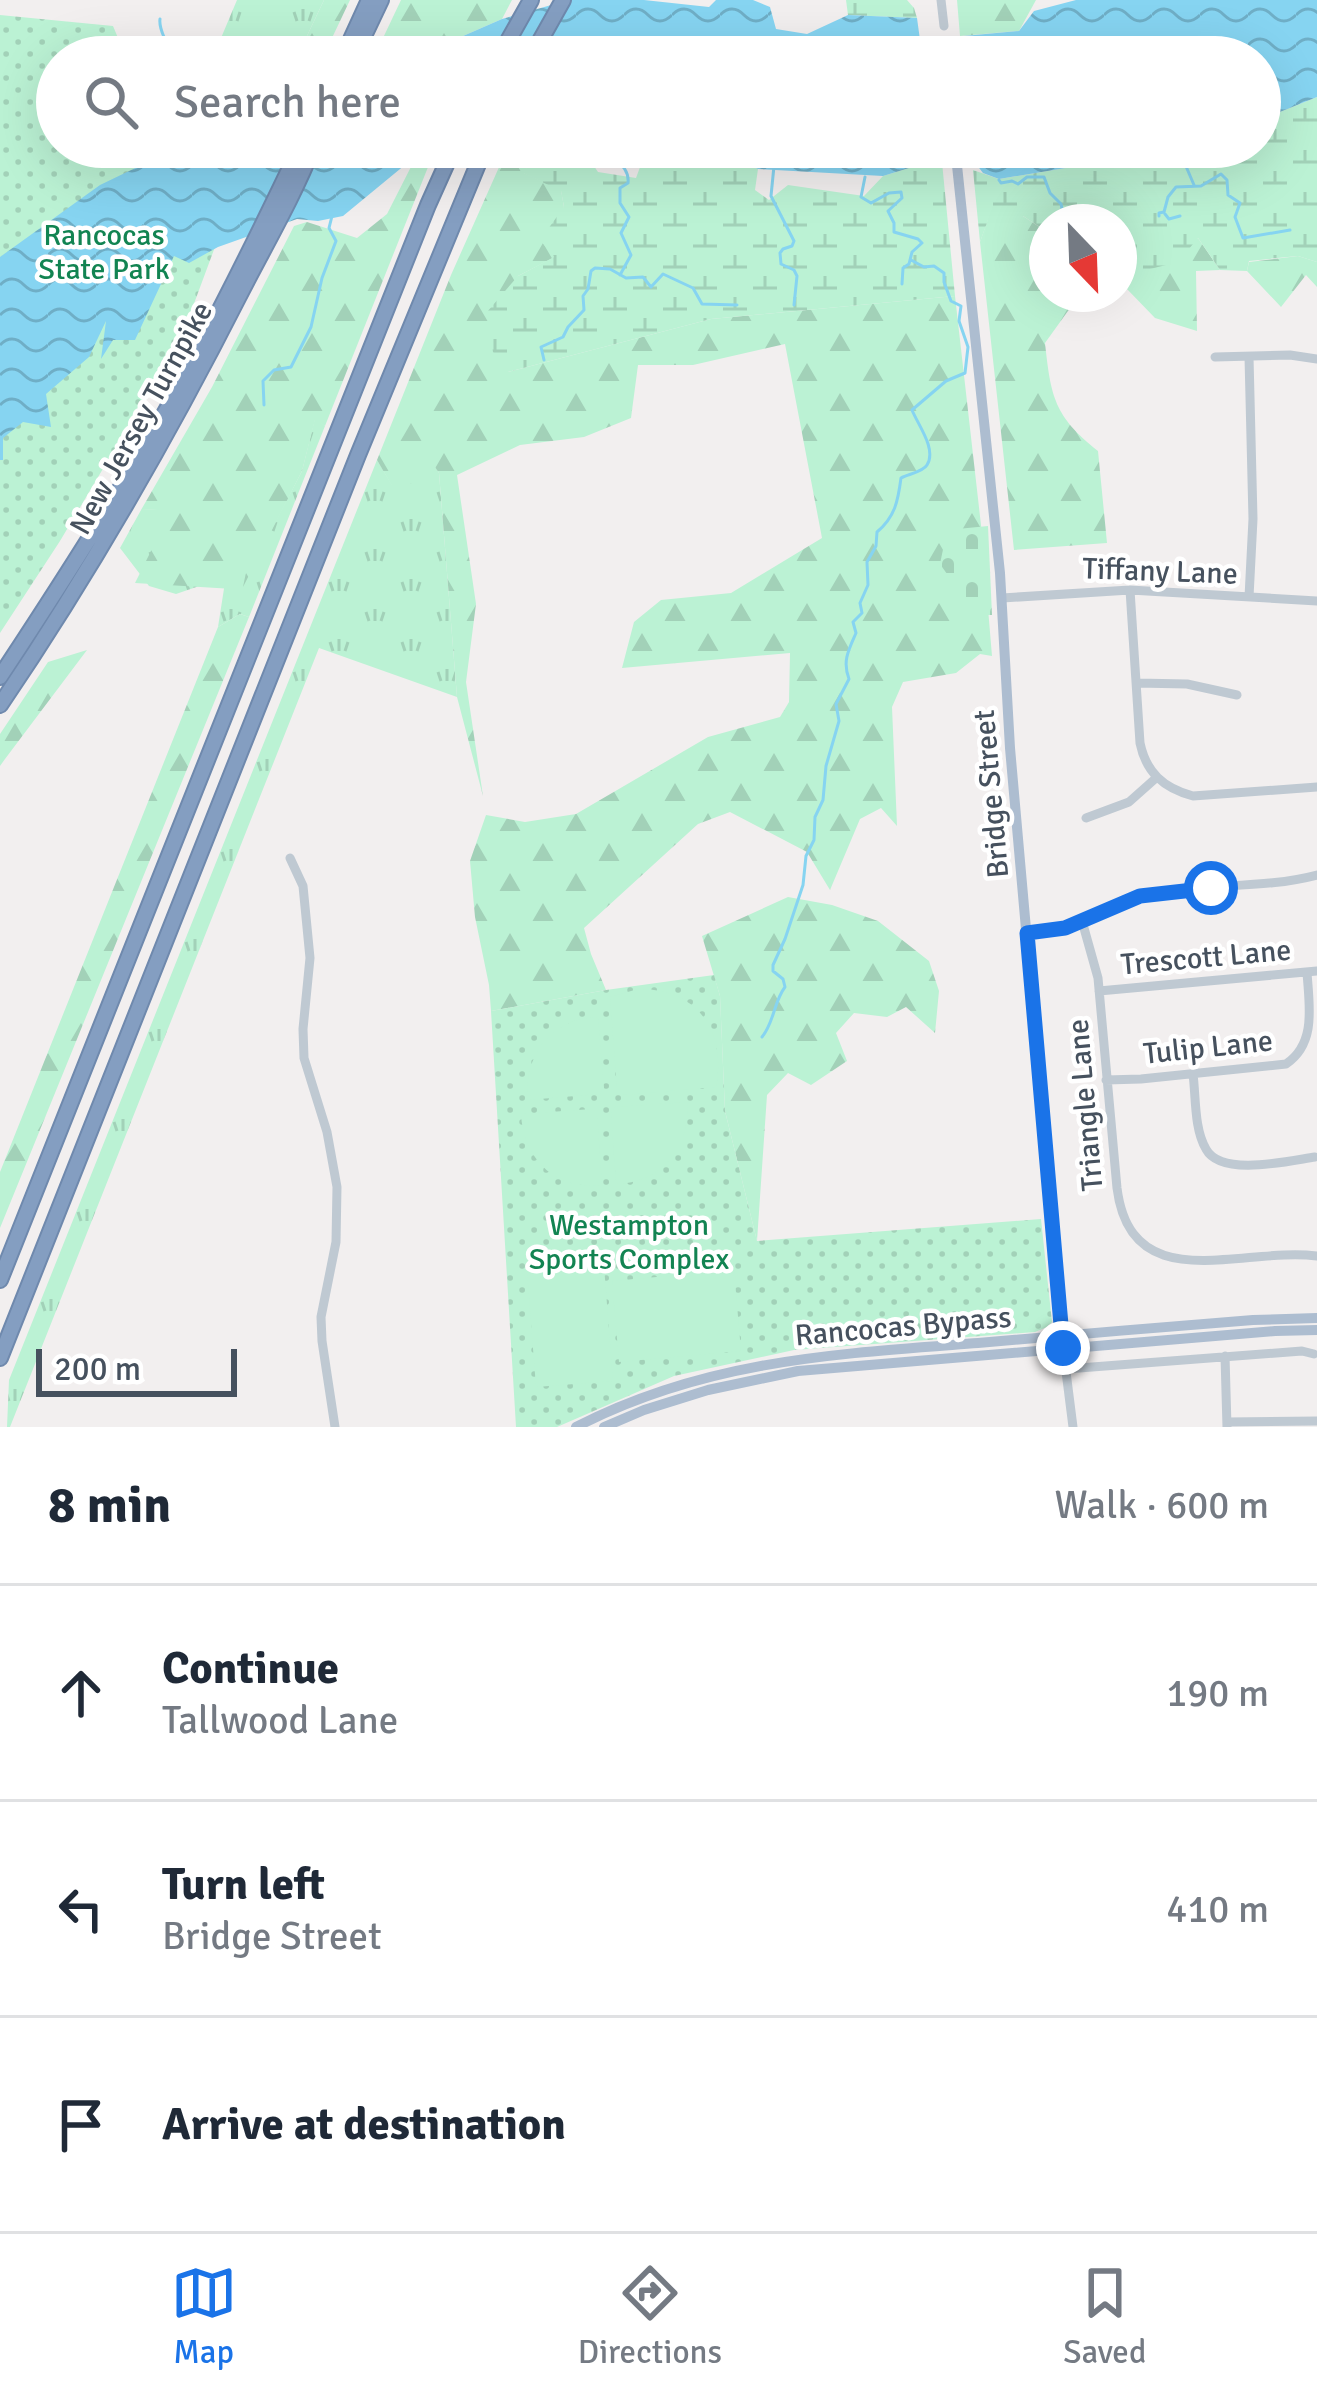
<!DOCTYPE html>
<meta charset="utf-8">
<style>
:root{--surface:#fff;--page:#f2f2f3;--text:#1f2937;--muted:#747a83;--line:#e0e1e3;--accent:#1a73e8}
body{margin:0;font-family:Signika,sans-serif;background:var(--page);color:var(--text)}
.compass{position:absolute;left:1029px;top:204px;width:108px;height:108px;border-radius:50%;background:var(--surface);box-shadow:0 12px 48px #0002;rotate:157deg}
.scale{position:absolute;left:36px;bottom:30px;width:201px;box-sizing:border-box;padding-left:12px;border:6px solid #46515e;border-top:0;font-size:33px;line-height:42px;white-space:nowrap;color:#46515e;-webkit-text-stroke:9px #fff;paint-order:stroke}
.stop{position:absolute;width:36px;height:36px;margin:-27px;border:9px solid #1a73e8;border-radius:50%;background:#fff}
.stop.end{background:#1a73e8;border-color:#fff;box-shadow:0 3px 12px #0008}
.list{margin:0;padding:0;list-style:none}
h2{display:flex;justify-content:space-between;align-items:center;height:156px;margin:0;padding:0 48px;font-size:51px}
h2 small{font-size:39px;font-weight:400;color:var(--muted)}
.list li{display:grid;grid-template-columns:78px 1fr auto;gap:36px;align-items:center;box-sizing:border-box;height:216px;padding:0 48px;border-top:3px solid var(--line)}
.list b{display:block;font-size:45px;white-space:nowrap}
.list p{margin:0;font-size:39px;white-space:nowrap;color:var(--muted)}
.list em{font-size:39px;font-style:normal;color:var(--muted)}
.icon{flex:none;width:66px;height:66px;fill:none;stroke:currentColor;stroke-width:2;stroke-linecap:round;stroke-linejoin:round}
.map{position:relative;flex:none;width:1317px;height:1427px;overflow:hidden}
.search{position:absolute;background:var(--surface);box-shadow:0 12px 48px #0002;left:36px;right:36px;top:36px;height:132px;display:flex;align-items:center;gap:30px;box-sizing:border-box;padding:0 42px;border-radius:66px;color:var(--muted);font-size:45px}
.sheet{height:804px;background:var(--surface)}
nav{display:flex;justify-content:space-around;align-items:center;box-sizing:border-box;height:168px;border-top:3px solid var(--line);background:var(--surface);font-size:33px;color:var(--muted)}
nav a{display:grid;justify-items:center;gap:6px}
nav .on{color:var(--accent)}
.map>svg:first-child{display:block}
.grass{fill:url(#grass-tufts)}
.forest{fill:url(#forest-firs)}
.wetland{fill:url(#wetland-marsh)}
.cemetery{fill:url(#cemetery-stones)}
.park{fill:url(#park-dots)}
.pitch{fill:#bbf2d4}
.water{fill:url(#water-waves)}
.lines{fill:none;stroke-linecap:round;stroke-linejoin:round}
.stream{stroke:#86d4f1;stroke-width:3}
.highway-casing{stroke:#6f89ad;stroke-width:18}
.minor{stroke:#bfc9d2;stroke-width:9}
.major{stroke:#adbdd0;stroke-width:10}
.highway{stroke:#849ec1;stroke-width:14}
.route{stroke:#1a73e8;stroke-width:15}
.labels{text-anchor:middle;stroke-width:9;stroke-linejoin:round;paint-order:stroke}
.park-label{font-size:30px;fill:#128452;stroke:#fff}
.street-label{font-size:30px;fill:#46515e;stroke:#fff}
</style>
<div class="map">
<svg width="1317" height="1427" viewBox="0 0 1317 1427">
<defs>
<pattern id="grass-tufts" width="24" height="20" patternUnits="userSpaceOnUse" patternTransform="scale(3)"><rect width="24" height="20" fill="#bbf2d4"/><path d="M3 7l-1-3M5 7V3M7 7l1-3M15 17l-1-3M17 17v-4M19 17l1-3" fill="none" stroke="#a2d1b8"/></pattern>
<pattern id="forest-firs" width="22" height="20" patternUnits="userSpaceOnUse" patternTransform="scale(3)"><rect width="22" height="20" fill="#bbf2d4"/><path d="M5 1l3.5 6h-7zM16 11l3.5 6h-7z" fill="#a2d1b8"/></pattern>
<pattern id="wetland-marsh" width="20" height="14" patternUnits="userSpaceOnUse" patternTransform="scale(3)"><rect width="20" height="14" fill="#bbf2d4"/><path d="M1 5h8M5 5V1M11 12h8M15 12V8" fill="none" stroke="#a2d1b8"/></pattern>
<pattern id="cemetery-stones" width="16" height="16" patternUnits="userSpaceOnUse" patternTransform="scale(3)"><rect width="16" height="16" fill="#bbf2d4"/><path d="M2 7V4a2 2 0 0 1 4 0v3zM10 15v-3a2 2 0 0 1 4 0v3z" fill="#a2d1b8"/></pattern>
<pattern id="park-dots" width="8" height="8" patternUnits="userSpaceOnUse" patternTransform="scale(3)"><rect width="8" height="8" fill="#bbf2d4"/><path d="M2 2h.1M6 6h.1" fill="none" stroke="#a2d1b8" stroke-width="1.8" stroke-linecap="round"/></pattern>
<pattern id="water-waves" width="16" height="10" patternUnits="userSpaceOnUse" patternTransform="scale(3)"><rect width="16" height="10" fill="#86d4f1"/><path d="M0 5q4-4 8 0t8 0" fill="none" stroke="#6faec6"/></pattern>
</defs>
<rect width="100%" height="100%" fill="#f2efef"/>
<!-- grass -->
<path class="grass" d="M237 0H324L297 57H213Z
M315 418 325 426 249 617 240 614 218 627 228 563 208 583 176 594 149 586 120 548 141 510 240 504 256 534 245 580 302 471Z
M377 460 392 485 435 466 439 473 457 697 319 648 10 1427H7L9 1380Z"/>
<!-- forest -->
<path class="forest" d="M324 0H350L323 57H297Z
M401 0H512L502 19 415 57H374Z
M957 0H1036L1019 31 960 36Z
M436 147 325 426 315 420 302 471 243 587 251 548 233 589 135 583 172 509 141 510 212 387 294 226 307 222 357 238 387 214 417 155Z
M508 147H531V162L524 173 561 190 564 207 555 257 518 276 508 372 711 319 955 296 981 525 992 656 980 654 956 673 903 682 892 707 897 826 881 808 860 819 830 890 807 852 730 812 698 824 584 928 591 954 606 990 491 1011 489 985 475 917 470 861 486 815 525 822 576 814 708 737 780 717 789 702 790 653 622 668 634 622 661 600 731 593 822 538 785 344 693 365H638L631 418 584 437 520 445 457 475 476 604 466 682 483 796 457 697 439 473 435 467 427 481 392 486 377 460 451 275Z
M1023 216 1047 232V269L1043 288 1047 289V294H1094L1078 297 1045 343C1051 397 1054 416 1098 451L1107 543 1014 550 980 242 988 219Z
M1107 219 1121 220 1133 240 1123 275 1198 238 1220 270 1196 271 1197 331 1155 318 1126 288 1119 289V222H1104Z
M1298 256 1317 262V287L1306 275 1281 307 1247 271 1249 262Z
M240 614 249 617 0 1228V1172L218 627Z
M87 650 5 759 0 766V734L48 662Z
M788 897 832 905 878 921 929 961 939 991 935 1033 906 1007 887 1017 854 1013 836 1033 847 1061 811 1085 788 1073 767 1095 757 1241 725 1111 720 996 702 936Z"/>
<!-- wetland -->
<path class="wetland" d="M846 0H907L914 8 917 18 848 15Z
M1317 97V262L1298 256 1249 261 1247 271 1220 270 1198 238 1178 262 1122 276 1133 240 1121 220 1107 219 1104 222H1047V232L1023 216 1006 230 988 220 980 242 973 170 999 179 1192 147H1260V120Z
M701 147H707L758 169 755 190 769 200 788 185 864 196 883 176 935 160 942 162 955 296 711 319 508 372 493 352 487 312 518 276 554 257 540 240 564 207 561 191 523 173 531 162 562 167 586 154 598 172 636 178 643 159Z"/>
<!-- cemetery -->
<path class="cemetery" d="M988 526 992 615H976L940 564 947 530Z"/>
<!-- park -->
<path class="park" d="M0 15 113 26 126 57H57V147H162L168 162 222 228 182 336 60 541 0 633Z
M714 975 720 996 725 1111 757 1241 1041 1219 1052 1322 1047 1327 1035 1332 794 1350 674 1376 557 1427H516L491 1011 606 990Z"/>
<!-- pitch -->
<path class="pitch" d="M638 989C697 988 727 1031 716 1087L623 1095 617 1089 610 997Z
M598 1017 604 1088 599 1094 528 1100C523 1055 552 1018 598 1017Z
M687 1102C691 1146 662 1183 616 1184L611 1113 615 1107Z
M592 1109 597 1114 602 1185C556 1191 523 1159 521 1114Z
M604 1266 613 1381 536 1387 527 1272Z
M734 1270 741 1351 619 1362 612 1281Z"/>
<!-- water -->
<path class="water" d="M569 0H644L709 7 716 0H753L770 7 776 29 807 34 848 15 917 18 920 40 1019 31 1034 11 1076 0H1317V97L1260 120V57H415L502 19Z
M179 147H436L417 155 343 216 318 221 297 219 218 247 189 263 174 256 135 340H113L101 359 106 321 89 357 46 394 51 427 23 422 3 438V460H0V257L100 185Z
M707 147H952V150L935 160 883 176 758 169Z
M963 147H1192L999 179 983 173Z"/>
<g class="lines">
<!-- stream -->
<path class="stream" d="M160 19C158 33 171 43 168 57
M604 147C613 160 630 166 628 183L620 188V203L629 217 621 233 631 255 620 275
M1185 147V164L1194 185
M774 166 771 196 794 241 792 246 783 249 780 253 781 264 794 270 797 276 794 305
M865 177 861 197 871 203 889 193 901 192 902 198 888 211 894 223V232L918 239 922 243 912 252 909 264 903 268 902 284
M999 180 1001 183 1012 181 1018 184 1027 177H1044L1050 193 1061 204 1065 222
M1165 214 1169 219 1180 216
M1159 216V213L1164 212 1168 197 1176 187 1201 186 1221 174 1227 180 1228 195 1240 203 1235 217 1243 238 1290 230
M544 360 541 347 563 337 568 327 584 310 583 296 588 289 591 271 595 268 610 269 626 278 643 277 651 287 663 274 693 288 702 304 737 305
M264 405 263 381 274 370 291 367 311 327 322 278 336 241 329 228 332 216
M762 1037C774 1023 774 1001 785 987L783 979 773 971V965L785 939 803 885 806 856 814 840 815 817 823 800 826 766 839 721 836 704 849 679C842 661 849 649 856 633L853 622 862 613 860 603 868 585 867 562 876 546 877 532C895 517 898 501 901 478 908 474 923 472 927 465 937 449 918 425 912 410L946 381 965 373 968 347 959 321 961 306 951 301 944 282V273L934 266 924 267 911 260"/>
<defs>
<path id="highway" d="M343 57 369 0
M354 57 381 0
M499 57 531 0
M531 57 563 0
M0 677C54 595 108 512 157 427 209 335 255 242 300 147
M0 705C89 574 168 436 240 294 265 245 293 198 313 147
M0 1280 428 205 454 147
M0 1358 358 455 485 147"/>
</defs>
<!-- highway casing -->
<use href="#highway" class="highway-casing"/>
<!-- minor -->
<path class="minor" d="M941 0 944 26
M1215 357 1290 355 1317 359
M1130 590 1140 743C1146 772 1163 788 1193 796L1317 787
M1249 597 1253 519 1249 357
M1002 598 1130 590 1317 601
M1137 683 1187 684 1237 695
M1086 818 1129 802 1156 778
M290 858 303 886 310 958 303 1029 304 1058 327 1132 337 1187 336 1242 321 1317 322 1341 335 1427
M1082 921 1098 978 1117 1188C1131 1300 1243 1246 1317 1256
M1027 933C1076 931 1098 907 1141 896 1199 882 1260 890 1317 875
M1099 991 1317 971
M1193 1074C1196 1097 1194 1129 1206 1149 1221 1177 1288 1161 1315 1157
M1106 1080 1141 1079 1286 1064C1317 1043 1309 1005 1307 972
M1063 1348 1073 1427
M1225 1356 1227 1427
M1066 1369 1302 1351 1314 1354
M1227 1422 1317 1421"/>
<!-- major -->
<path class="major" d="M956 156 1000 573 1010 748 1063 1348
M576 1427C706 1360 835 1354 978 1343 1070 1335 1161 1327 1253 1320L1317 1318
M604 1427 644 1410 708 1390 798 1371 1275 1331 1317 1330"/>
<!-- highway -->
<use href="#highway" class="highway"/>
</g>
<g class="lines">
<!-- route -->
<path class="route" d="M1063 1348 1027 933 1065 928 1140 896 1211 888"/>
</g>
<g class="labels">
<!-- park labels -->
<g class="park-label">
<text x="104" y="245">Rancocas<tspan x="104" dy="34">State Park</tspan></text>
<text x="629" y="1235">Westampton<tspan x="629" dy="34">Sports Complex</tspan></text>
</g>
<!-- street labels -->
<g class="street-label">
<text transform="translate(141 418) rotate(-61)" y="10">New Jersey Turnpike</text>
<text transform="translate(1160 571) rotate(2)" y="10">Tiffany Lane</text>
<text transform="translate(991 794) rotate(-95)" y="10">Bridge Street</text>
<text transform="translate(1206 957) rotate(-5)" y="10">Trescott Lane</text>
<text transform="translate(1208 1047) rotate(-6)" y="10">Tulip Lane</text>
<text transform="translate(1085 1105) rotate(-95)" y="10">Triangle Lane</text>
<text transform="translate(903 1326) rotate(-5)" y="10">Rancocas Bypass</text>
</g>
</g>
</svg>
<svg class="compass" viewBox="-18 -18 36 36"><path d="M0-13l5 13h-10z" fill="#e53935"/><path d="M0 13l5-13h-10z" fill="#747a83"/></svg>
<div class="scale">200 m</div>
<div class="stop" style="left:1211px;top:888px"></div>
<div class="stop end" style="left:1063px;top:1348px"></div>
<div class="search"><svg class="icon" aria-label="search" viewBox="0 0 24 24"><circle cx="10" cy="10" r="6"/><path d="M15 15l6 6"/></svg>Search here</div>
</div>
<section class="sheet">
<h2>8 min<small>Walk · 600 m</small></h2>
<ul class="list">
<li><svg class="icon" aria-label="ahead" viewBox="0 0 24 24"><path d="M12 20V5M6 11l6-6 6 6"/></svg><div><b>Continue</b><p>Tallwood Lane</p></div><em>190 m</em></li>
<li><svg class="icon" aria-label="left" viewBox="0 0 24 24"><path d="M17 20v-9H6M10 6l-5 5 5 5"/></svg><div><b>Turn left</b><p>Bridge Street</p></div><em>410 m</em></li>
<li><svg class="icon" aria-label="arrive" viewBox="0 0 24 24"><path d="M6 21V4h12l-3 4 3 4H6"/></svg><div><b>Arrive at destination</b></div></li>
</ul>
</section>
<nav>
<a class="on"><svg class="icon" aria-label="map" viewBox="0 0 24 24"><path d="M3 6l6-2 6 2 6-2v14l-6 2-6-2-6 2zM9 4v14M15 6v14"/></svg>Map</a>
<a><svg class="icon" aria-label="directions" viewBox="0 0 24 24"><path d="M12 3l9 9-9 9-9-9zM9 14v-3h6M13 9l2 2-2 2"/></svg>Directions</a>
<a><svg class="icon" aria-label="saved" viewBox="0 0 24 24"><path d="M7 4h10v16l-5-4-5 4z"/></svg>Saved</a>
</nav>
